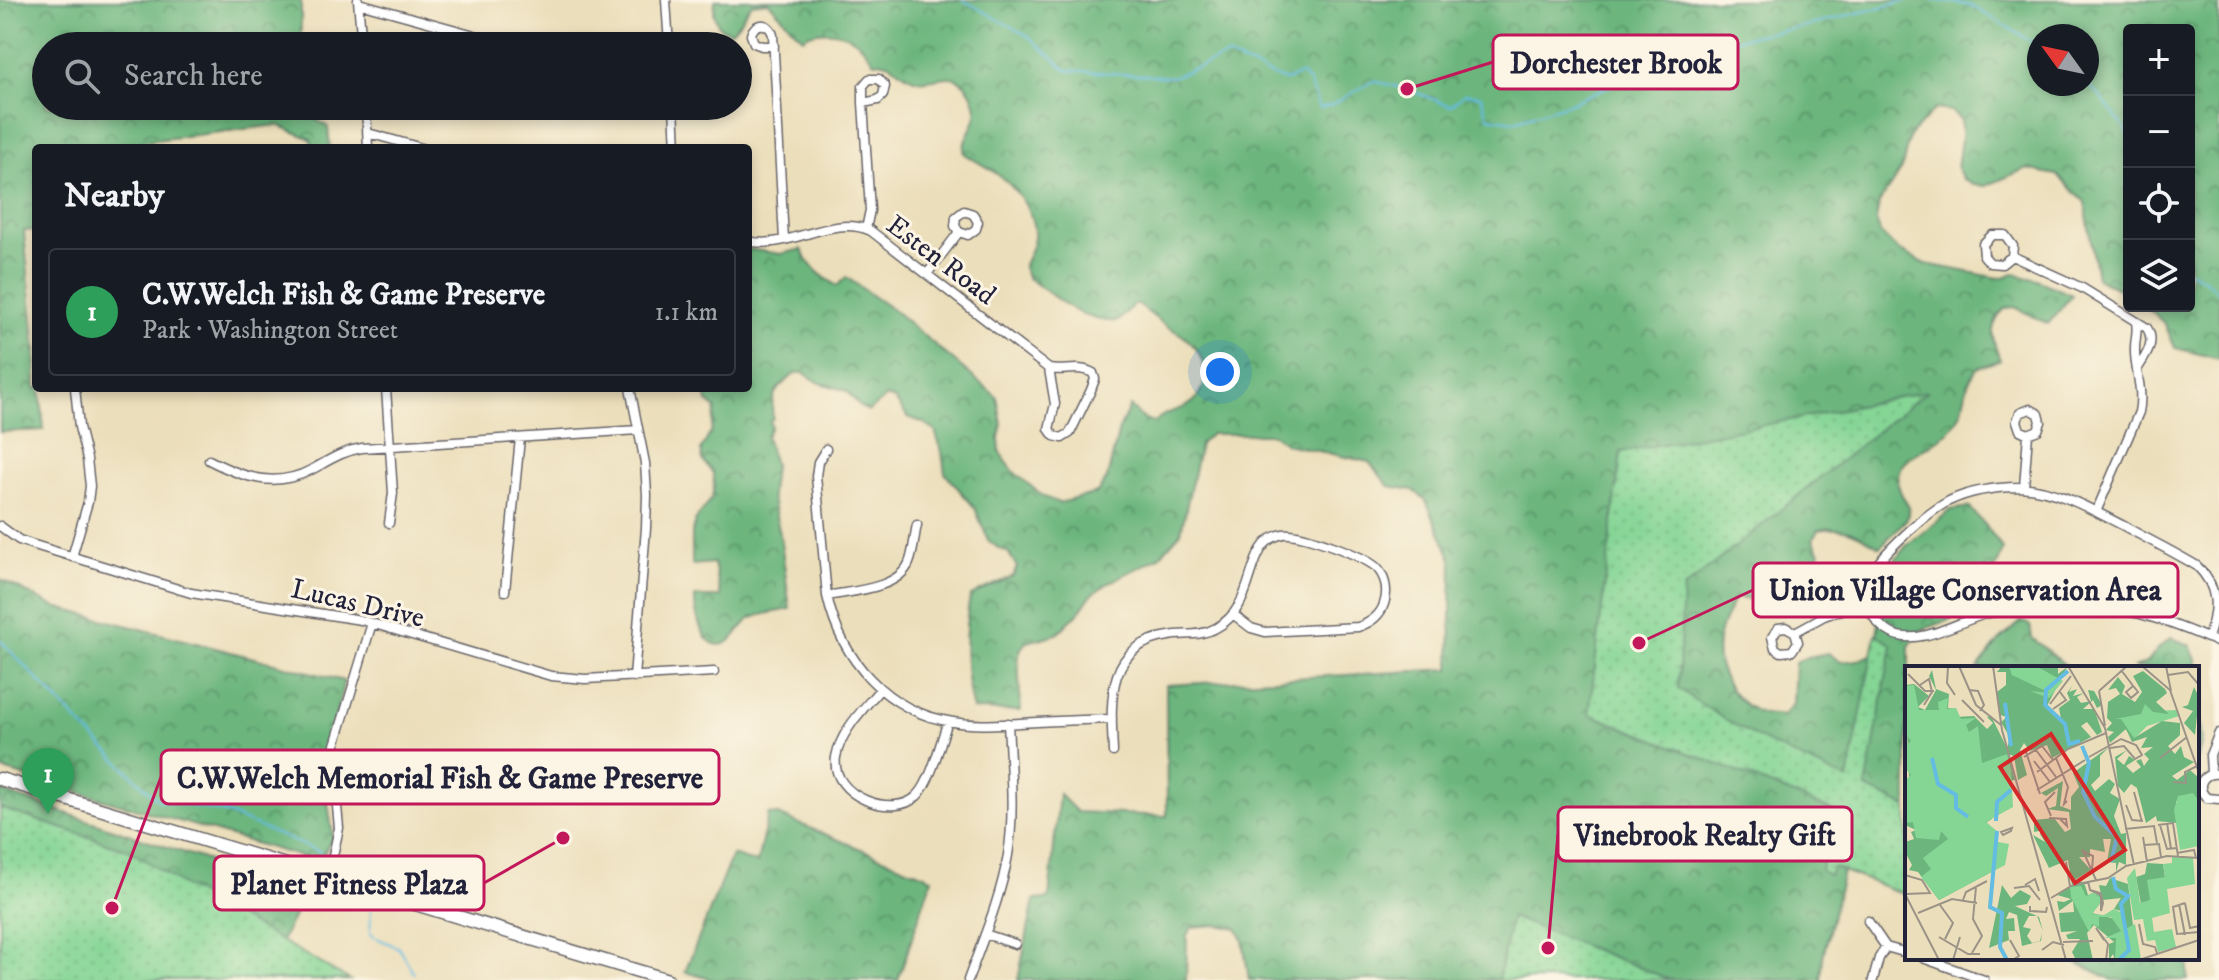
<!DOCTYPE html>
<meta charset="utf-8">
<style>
:root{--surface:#171b24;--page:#242831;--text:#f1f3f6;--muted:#9ea1a6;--line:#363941;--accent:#7c3aed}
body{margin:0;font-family:"IM FELL DW Pica",serif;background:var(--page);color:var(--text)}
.controls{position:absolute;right:24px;top:24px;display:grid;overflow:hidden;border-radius:8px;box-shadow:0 4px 12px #0003}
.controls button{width:72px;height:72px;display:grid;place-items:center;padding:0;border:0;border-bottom:2px solid var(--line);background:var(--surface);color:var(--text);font:40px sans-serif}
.compass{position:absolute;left:2027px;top:24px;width:72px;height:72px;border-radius:50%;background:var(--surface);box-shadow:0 4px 12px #0003;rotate:303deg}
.you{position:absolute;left:1220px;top:372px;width:28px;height:28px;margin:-20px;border:6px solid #fff;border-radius:50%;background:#1a73e8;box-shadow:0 0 0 12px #1a73e833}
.badge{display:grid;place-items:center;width:52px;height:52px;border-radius:50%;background:var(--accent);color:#fff;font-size:26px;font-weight:700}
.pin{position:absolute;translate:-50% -66px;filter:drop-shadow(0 2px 4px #0008)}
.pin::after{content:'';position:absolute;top:42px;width:28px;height:24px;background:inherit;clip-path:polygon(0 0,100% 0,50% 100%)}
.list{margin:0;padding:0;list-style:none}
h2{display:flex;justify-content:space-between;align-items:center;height:104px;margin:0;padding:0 32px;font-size:34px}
h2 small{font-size:26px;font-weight:400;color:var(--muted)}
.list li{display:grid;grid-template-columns:52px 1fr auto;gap:24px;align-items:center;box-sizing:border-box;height:128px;margin:0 16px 16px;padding:0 16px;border:2px solid var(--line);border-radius:8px}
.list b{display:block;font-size:30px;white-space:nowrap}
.list p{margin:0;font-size:26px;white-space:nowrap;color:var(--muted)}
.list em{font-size:26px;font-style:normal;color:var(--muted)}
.icon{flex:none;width:44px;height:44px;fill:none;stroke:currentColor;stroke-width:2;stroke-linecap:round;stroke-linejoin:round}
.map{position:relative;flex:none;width:2219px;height:980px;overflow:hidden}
.search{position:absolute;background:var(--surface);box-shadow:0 4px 12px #0003;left:32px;top:32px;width:720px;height:88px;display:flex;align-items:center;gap:20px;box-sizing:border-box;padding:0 28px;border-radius:44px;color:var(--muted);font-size:30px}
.panel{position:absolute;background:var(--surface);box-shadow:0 4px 12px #0003;left:32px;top:144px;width:720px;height:248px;border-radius:8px}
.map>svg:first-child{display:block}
.forest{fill:url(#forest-crowns);stroke:#476c5c;stroke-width:2;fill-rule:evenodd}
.park{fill:url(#park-dots);stroke:#547c68;stroke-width:2}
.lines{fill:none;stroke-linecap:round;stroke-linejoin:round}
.stream{stroke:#64bce2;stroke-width:2}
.minor-casing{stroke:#686467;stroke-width:11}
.primary-casing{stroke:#686467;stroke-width:15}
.minor{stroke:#fff;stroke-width:8}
.primary{stroke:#fff;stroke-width:12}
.labels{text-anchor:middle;stroke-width:6;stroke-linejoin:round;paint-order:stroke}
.street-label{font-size:28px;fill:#22223b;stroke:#fcf5e5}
.inset-river{fill:none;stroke:#64bce2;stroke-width:4}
.inset-road{fill:none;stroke:#9b9387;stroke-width:2}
.view{fill:#d62828;fill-opacity:0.15;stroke:#d62828;stroke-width:4}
.inset-edge{fill:none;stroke:#22223b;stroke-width:4}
.leader{fill:none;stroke:#c2185b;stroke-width:3}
.callout-dot{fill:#c2185b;stroke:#fcf5e5;stroke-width:3}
.callout{fill:#fcf5e5;stroke:#c2185b;stroke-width:3}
.callout-label{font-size:30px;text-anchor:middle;font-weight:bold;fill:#22223b}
</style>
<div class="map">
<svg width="2219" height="980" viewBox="0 0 2219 980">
<defs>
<pattern id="forest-crowns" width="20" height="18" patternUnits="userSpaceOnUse" patternTransform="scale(2)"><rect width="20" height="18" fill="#6cb67e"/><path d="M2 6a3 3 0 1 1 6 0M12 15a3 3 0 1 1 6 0" fill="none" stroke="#589468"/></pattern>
<pattern id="park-dots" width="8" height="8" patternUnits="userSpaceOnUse" patternTransform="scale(2)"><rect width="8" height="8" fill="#85d595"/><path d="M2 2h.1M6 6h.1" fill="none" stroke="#73b781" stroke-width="1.8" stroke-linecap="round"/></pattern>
</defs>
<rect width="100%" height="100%" fill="#fcf5e5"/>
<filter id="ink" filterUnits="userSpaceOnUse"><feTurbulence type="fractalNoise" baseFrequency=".0125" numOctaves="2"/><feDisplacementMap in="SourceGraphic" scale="16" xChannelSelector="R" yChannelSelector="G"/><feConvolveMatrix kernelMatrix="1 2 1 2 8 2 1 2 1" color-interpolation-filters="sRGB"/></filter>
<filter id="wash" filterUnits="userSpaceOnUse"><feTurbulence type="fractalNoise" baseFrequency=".006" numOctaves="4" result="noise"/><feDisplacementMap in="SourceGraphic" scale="32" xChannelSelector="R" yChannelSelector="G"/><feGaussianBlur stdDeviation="1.8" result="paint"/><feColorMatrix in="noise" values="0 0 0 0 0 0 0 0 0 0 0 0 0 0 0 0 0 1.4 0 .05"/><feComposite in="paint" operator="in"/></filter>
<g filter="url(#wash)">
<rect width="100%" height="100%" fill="#ebdeba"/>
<!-- forest -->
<path class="forest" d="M0 0H301V46H46V106H301V109L328 127 330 148H312L311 139 278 125 114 145 112 148H36V230L24 231 36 350V388H40L44 430 0 432Z
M715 0H2219V359L2175 348 2165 324 2145 306H2189V30H2129V295L2097 278 2085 202 2057 175 2025 169 1986 186 1973 185 1963 179 1957 168 1961 139V120L1951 111 1935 109 1909 136 1902 168 1879 203 1876 221 1881 234 1898 250 1926 264 1999 278 2014 274 2037 280 2072 295 2048 324 2015 307 2005 308C1988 327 1991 337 2000 360L1977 368C1974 373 1970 378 1968 384 1963 399 1964 412 1954 425 1930 456 1873 455 1909 507L1907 519 1880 547C1857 534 1846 525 1818 530L1813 539 1820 553 1811 567 1791 565 1772 605 1735 597C1730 609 1723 620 1720 632 1710 665 1731 704 1764 714 1770 715 1777 715 1783 716L1793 704 1795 662 1808 657 1828 653 1841 662 1858 660 1875 654 1880 609 1877 591 1885 573 1906 546 1951 510 1969 507 1986 526 2003 549 1999 561 1979 594 1975 606 1961 616 1921 630 1909 646V668H1907V895L1843 871 1823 957 1821 980H1249L1243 940 1237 928 1215 925 1192 927 1187 935 1186 980H1018L1034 900 1049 899 1059 794 1077 812 1167 816 1166 685 1450 669 1452 559 1425 499 1413 490 1389 486 1369 462 1286 444 1273 434H1211L1200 444 1181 532 1159 557 1110 582 1092 594 1079 612 1057 634 1027 642 1021 648 1018 659 1021 711 973 710C964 675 963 633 970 597L980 591 1013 576 1017 567 1008 552 998 548 988 540 975 508 945 473 942 452 935 431 924 423 908 417 894 399 886 397 869 411 860 407 847 391 818 382 804 373H796C778 387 769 393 773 418L770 421 771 427 766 436 774 465 771 495 780 534 790 609C778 612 763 613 752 618 743 622 738 635 730 641 705 658 694 614 695 597H721L714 563 692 565V534L696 519 712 498 714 485 713 473 703 461 701 450 711 432 716 409 707 402 704 388H748V249L781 254 802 249C807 266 823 277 837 286L846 277 898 314 997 397 1002 424 999 437 1000 453 1015 473 1044 497 1059 503 1097 493 1107 479 1119 429 1130 406C1137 414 1144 421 1155 422 1166 409 1182 412 1193 402 1212 386 1206 356 1189 341 1182 333 1172 330 1163 324 1155 318 1147 311 1138 305H1133L1118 321C1082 324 1056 297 1028 278L1023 268C1026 259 1033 247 1034 238 1036 210 1013 184 991 170 982 164 973 160 964 153 963 128 985 124 972 95 968 87 963 81 955 78 943 74 929 83 918 80 900 77 894 58 874 62 868 53 861 43 852 38 838 31 815 28 803 38 789 27 781 13 768 2L752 4C743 13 740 25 730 32L719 27 714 14ZM2039 36H2087V84H2039Z
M0 579 55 607 344 681 323 768 333 837 319 862 0 769C0 750 6 743 0 725Z
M2022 621 2030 625 2032 638 2069 668H1978L1999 641Z
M2171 638 2190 645 2196 660 2202 691 2199 717 2202 740 2197 761V668H2133L2146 663 2160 647Z
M0 791 305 893 262 980 0 970Z
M768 814 778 815 932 878 898 980H714L685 972 732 855 757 863Z
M2067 958H2188V980H2113Z"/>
<!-- park -->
<path class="park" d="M1927 391 1683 589 1678 688C1730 727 1789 754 1848 780L1876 634 1892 645 1866 788 1907 807V895L1833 867 1829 875 1821 871 1833 811 1748 776 1589 714 1621 452 1806 417Z
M0 808 131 851 184 886 350 980H0Z
M1511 917 1671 980H1498Z"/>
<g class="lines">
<!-- stream -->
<path class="stream" d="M963 0 1028 36 1067 70 1172 77 1227 56 1285 81 1301 74 1309 82 1319 108 1332 105 1373 81 1407 89 1451 106 1464 94 1481 96 1488 117 1514 121 1568 104 1703 45 1807 26 1909 0
M1933 0 1970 5 2039 46
M2087 84 2098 94 2129 134
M2189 271 2204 279 2219 293
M0 640 87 731 158 800 223 812 320 852
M347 862 377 875
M371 908 370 935 399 948 414 973"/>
</g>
</g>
<g filter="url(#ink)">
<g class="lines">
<defs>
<path id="minor" d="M358 0 362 46
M666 0 669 46
M359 3 514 46
M774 46H762L754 43 751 35C754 22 769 21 773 35L784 240
M863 103 878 100 883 95 885 86 879 79H869L863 86V103L870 210 866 229
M366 106 368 148
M674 106 676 148
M368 133 422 148
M748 241C789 251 831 213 871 231L1049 369C1064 372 1080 365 1093 373L1095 379 1091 390 1070 433 1062 438 1054 436 1049 429 1055 404 1049 369
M2012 256 2013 246 2005 235H1992L1983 244 1984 256 1990 263 2002 264 2012 256 2082 288 2147 328C2156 342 2146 356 2138 368
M927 274 959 232 955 226 956 217 964 211 973 214 978 222 976 229 968 235 959 232
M386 388 393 493 389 523
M630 388 645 463 647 495 646 528 634 677
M826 449 818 462 816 476 827 596C841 659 886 712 953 722 975 726 998 724 1020 723 1050 721 1081 720 1112 719
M209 460C242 477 275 489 311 470 328 461 342 451 362 448L638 430
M2024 487 2028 434 2020 430 2017 421 2020 413 2030 409 2039 414 2041 422 2038 430 2028 434
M2096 512 2139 412C2144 388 2134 370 2135 348 2135 338 2138 332 2136 322
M0 526 19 540 31 544 191 593 361 620 551 676 585 679 714 672
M72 557 88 502 90 486 87 459 79 427 75 388
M505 591 520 438
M827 596C852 591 898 589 909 563 914 551 914 537 917 525
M1795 632 1798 642 1792 651 1781 652 1775 648 1772 637 1778 628 1786 627 1795 632 1824 616 1867 601
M2208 638C2218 608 2219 588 2197 566 2172 551 2147 539 2122 525 2090 509 2057 489 2020 487 1997 487 1970 491 1949 501 1928 512 1880 554 1870 576 1861 596 1870 622 1891 633 1919 648 1960 620 1989 613 2010 608 2033 605 2055 604 2112 601 2167 620 2219 643
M880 689C864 709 841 730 836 757 830 797 894 819 917 796 931 783 941 740 948 721
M1113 752C1111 704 1104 645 1169 636 1185 633 1200 637 1216 628 1260 605 1242 542 1283 534 1298 531 1368 557 1378 569 1386 579 1388 592 1384 604 1380 616 1370 623 1358 627L1265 632 1251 628 1234 615
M2211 774 2210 755 2219 733
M2219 774C2202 772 2195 787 2207 798L2219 799
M328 878 339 828 334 774 335 745 372 623
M1868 921 1886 947 1907 953
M985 934 1015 944
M1923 958 1984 980
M968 980C983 939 1001 897 1008 855 1015 812 1010 766 1008 723
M1873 980 1879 958 1886 947"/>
<path id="primary" d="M0 779 668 980"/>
</defs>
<!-- minor casing -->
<use href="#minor" class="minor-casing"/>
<!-- primary casing -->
<use href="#primary" class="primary-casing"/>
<!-- minor -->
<use href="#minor" class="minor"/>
<!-- primary -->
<use href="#primary" class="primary"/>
</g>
</g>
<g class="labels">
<!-- street labels -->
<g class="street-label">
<text transform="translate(942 259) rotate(37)" y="10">Esten Road</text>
<text transform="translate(358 602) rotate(13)" y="10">Lucas Drive</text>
</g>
</g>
<!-- overview -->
<g transform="translate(1905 666)">
<rect width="294" height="294" fill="#ebdeba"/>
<path d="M241 37 249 45 272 44 274 50 242 60 229 73 209 51Z" fill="#85d595"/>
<path d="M97 0H153V8L162 1 142 40 156 53 154 42 165 34 162 27 167 20 164 26 172 23 168 30 179 27 172 31 176 37 186 35 183 24 189 25 197 39 192 42 188 34 178 43H189L197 66 192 69 182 56 176 60 186 71 147 92 142 79 125 85 119 77 115 84 122 109 113 114 109 90 103 88 110 114 86 117 87 153 82 156 83 164 90 166V204L34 234 13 206 4 204 7 199 0 186V176L9 173 6 166 11 164 0 159V136L6 145 12 140 0 118 4 111 0 19 9 18 24 30 13 41 20 44 31 24 24 10 27 4 31 23 44 28 43 42 52 43 48 51 69 50 82 63 88 57 82 51 86 50 102 82 105 72 96 56 102 51 95 49 92 26 101 19V6H92ZM238 5 260 23 262 27 251 36 264 48 248 46 240 38 236 48 210 53H216L229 72 257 55 275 57V69L263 80 270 88 276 80 279 91 289 96 267 110 272 114 285 104 294 112V135H271V157L252 155 251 150 241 157 232 122 226 118 219 127 213 120 210 91 222 84 212 93 219 99 224 90 230 94 221 100 228 107 236 101 231 95 236 93 239 100 244 93 239 88 248 81 236 82 242 71 227 76 221 63 205 77 203 71 209 66 201 64 207 57 202 52 203 36 215 28 211 22 203 24 213 11 220 20 217 28 230 36 237 26 228 10ZM289 21 294 31 290 69 279 57 288 45 277 41 283 39ZM204 81 195 90V110L186 119 190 125 204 113 210 118 205 127 215 133 209 150 216 168 221 167V199L214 196 211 206V197L202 196 206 173H198L200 186 185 183V191H174L186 204 168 215 179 216 183 229 196 228 194 219 201 220 205 212 223 218 232 293 210 294 208 288 204 294V278L209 276 189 259 182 267 188 294H171L167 286 175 273H163L161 269 172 265 156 266 155 258 154 247 169 246 168 235 154 245 152 235 159 236 166 233 152 229 167 219 163 194 144 202 128 169 140 176 135 168 139 164 129 166V154L149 152 160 166 166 163 164 146 142 143 151 140 153 122 141 130 136 127 158 115 155 140 166 144V131L174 121 168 107ZM216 232 209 243 216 245 218 255 187 247 198 234ZM242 197 258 198 260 211 245 234 236 238 231 211 240 208ZM97 219 106 232 115 224 126 230 122 238 110 240 134 251 138 265 132 250H124L118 261 126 263 122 270 127 277 135 275 137 267 136 275 117 280 112 249 104 246 101 253 109 252 110 265H103L104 274 84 282Z" fill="#6cb67e" fill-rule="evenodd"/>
<path d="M288 127 294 135V180L275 184 269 144 273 130Z" fill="#85d595"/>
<path d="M104 0H131L158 15 144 32 125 25 145 27 107 9ZM9 19 14 44H34L33 36 43 32 42 43 51 42 56 53 71 52 61 59 64 66 73 60 77 97 102 88 106 104 108 141 81 156 93 166V176L104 178 100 199 34 234 16 211 26 203 18 192 43 173 36 165 34 174 11 172 8 156 0 157V114L6 109 0 102V80L6 75 0 67V20ZM267 191 288 192 290 218 262 223 265 247 247 252 249 266 267 263 271 281 253 286 250 274 242 275 238 253 229 254 222 212 230 202 235 237 245 234 242 214 260 211 258 198 267 197ZM176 220 181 230 189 226 193 231 191 226 197 235 187 248 199 249 209 243 219 248 220 263 230 258 236 293 210 294 211 272H200L216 265 206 251H194V261L187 258 184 266 166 231 165 221Z" fill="#85d595"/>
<path class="inset-river" d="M163 5 141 24 140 39 160 58 164 78 175 75M100 37 106 80M177 80 184 97 178 126 190 151 212 171 206 196M27 92 33 118 51 129V142L63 151M91 155 92 136 106 124M92 165 85 241 97 247 95 281 102 294M208 211 211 223 223 230 216 238 224 284 214 294"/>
<path class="inset-road" d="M54 0 71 39 96 59M88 0 97 64 161 294M163 0 200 62 229 199M237 0 265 24 294 107M261 0 266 25M43 1 42 17 50 29M216 4 226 17 228 20 229 21 233 26 226 32 221 26 228 20M3 8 20 25H29M263 9 283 6 294 19M15 19 24 13 27 26 19 39M64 24 73 25 79 39 75 45M194 25 200 60M194 25 222 0M57 34 79 56M145 38 166 10M148 43 161 34 155 26M120 83 135 128M131 84 151 111M119 91 137 80 148 94M184 91 216 73 231 79 237 89 230 93 219 80 205 82M151 92 163 121 159 138 162 135M255 92 282 71M129 95 145 116M132 106 163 83 201 67M268 116 281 117 280 106 292 100M132 124 180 94M229 126 237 156M221 139 227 154 238 155M146 150 140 136 150 126M144 152 161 153 162 160 155 153M262 157 266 183M253 159 268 157 273 190M255 159 262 183 272 182M107 162 106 165 98 169 96 166ZM220 163 249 160 252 177M238 171 242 196M239 179 254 178 256 191M272 187 289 184 291 192M161 196 165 220M187 205 188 190 178 185 191 214M0 209 17 214 25 227 1 228M183 215 185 224 195 227 196 228 198 237 196 245V229L185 224ZM120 219 130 213 134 225M109 222 124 220 135 234M1 230 34 294M146 232 168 219 203 212 221 200 262 190 294 192M58 234 61 226 82 215M280 237 268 241 272 268 294 266M280 237 285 262 294 260M274 238 280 269M35 239 48 257 40 273M125 240V245L141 246 142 241M13 247 47 233 72 237M234 258 238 278 250 281 252 287M34 271 63 288H75M105 274 114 290 109 293M199 274 191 262 203 278 201 294M158 276 188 275M137 284 148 276 159 279M67 287 77 270 68 253 71 221M48 294 55 271M234 294 294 274"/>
<path class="view" d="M146 68 220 184 170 217 95 101Z"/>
<rect width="294" height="294" class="inset-edge"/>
</g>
<!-- callouts -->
<path class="leader" d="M1407 89L1493 62M1639 643L1753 590M112 908L161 777M1548 948L1558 834M563 838L484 883"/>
<g class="callout-dot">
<circle cx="1407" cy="89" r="8"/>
<circle cx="1639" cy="643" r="8"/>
<circle cx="112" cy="908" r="8"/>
<circle cx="1548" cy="948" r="8"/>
<circle cx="563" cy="838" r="8"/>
</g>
<g class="callout">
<rect x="1493" y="35" width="245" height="54" rx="8"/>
<rect x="1753" y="563" width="425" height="54" rx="8"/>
<rect x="161" y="750" width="558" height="54" rx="8"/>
<rect x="1558" y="807" width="294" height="54" rx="8"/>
<rect x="214" y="856" width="270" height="54" rx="8"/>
</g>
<g class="callout-label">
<text x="1616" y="73">Dorchester Brook</text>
<text x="1965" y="600">Union Village Conservation Area</text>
<text x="440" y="788">C.W.Welch Memorial Fish &amp; Game Preserve</text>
<text x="1705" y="845">Vinebrook Realty Gift</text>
<text x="349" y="894">Planet Fitness Plaza</text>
</g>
</svg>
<div class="controls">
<button>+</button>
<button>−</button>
<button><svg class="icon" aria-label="locate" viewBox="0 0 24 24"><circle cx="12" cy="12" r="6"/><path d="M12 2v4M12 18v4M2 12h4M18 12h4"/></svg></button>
<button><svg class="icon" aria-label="layers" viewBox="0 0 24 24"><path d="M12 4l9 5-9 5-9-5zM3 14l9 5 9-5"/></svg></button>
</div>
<svg class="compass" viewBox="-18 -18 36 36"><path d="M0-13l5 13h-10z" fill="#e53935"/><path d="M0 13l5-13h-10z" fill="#9ea1a6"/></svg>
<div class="you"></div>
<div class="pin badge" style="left:48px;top:814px;background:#2e9e5b">1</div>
<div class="search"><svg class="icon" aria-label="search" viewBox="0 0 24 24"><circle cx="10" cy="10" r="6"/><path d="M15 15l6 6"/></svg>Search here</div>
<section class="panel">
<h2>Nearby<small></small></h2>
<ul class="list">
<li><span class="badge" style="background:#2e9e5b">1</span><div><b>C.W.Welch Fish &amp; Game Preserve</b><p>Park · Washington Street</p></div><em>1.1 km</em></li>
</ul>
</section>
</div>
